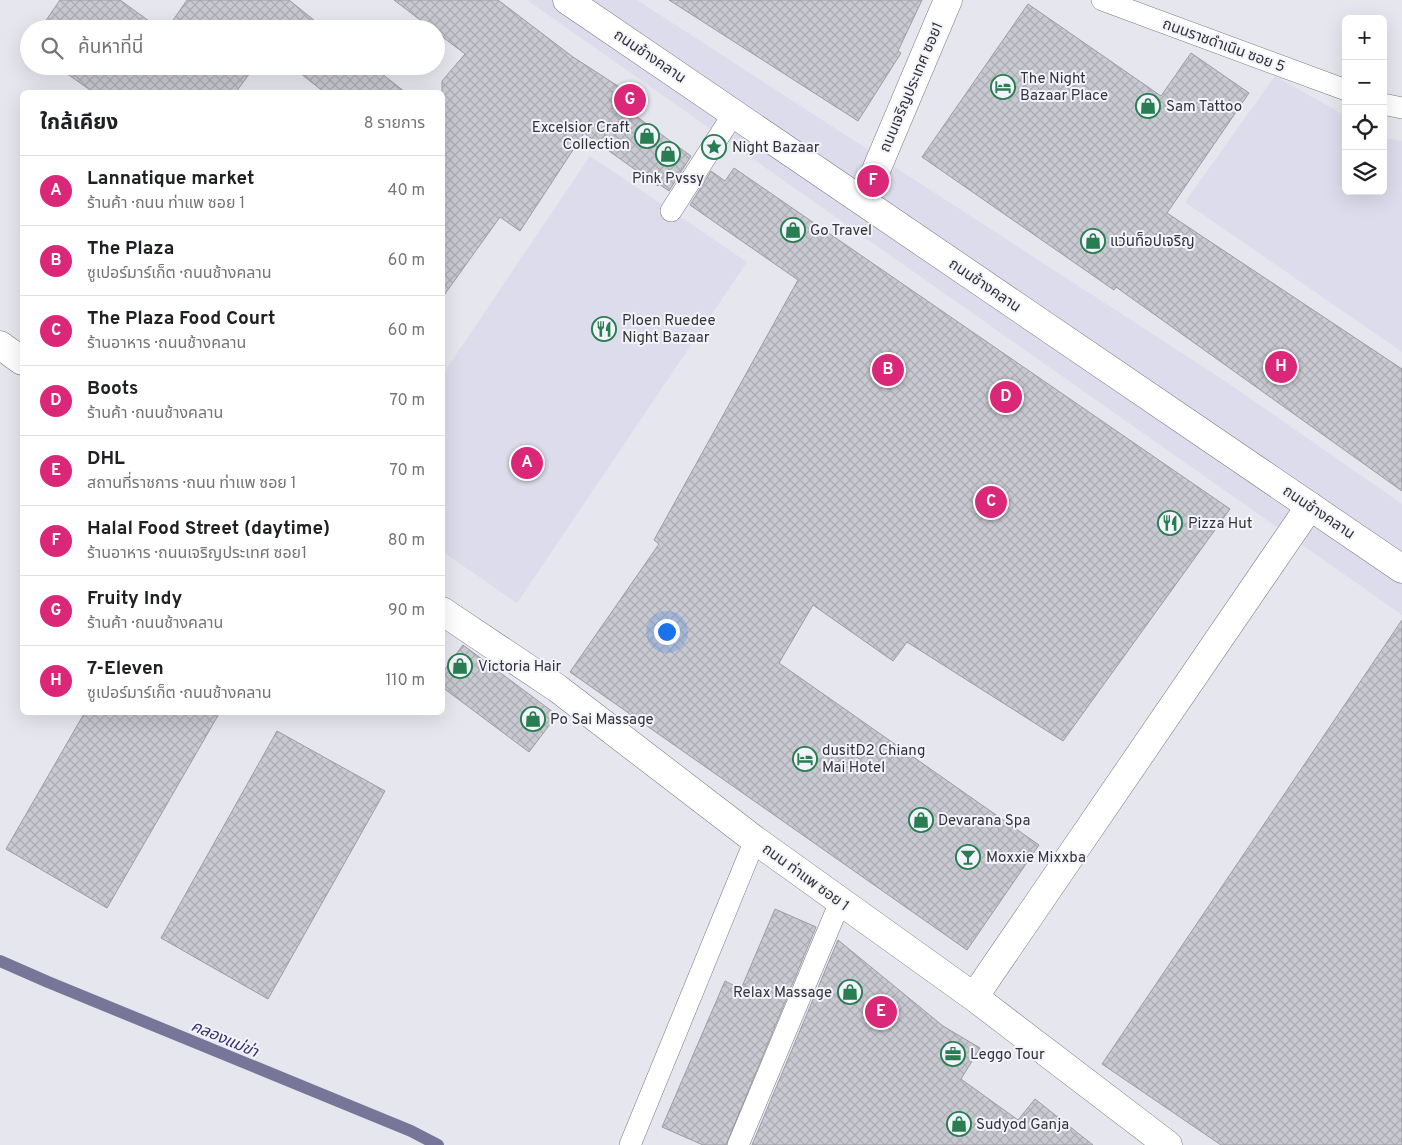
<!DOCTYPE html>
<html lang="th">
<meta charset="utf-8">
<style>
:root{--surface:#fff;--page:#f2f2f2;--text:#202124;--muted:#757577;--line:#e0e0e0;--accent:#db2777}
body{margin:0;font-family:Overpass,"Noto Sans Thai",sans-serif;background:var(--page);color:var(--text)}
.controls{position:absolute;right:15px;top:15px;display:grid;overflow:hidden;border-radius:8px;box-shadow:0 5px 20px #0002}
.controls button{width:45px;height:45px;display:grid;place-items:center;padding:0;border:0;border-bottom:1px solid var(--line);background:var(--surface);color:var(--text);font:25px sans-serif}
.you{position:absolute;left:666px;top:631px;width:18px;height:18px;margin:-12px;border:4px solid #fff;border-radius:50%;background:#1a73e8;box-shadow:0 0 0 8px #1a73e833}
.badge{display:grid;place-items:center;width:32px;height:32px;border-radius:50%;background:var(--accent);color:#fff;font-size:16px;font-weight:700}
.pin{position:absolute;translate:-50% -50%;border:2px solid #fff;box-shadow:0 1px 5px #0006}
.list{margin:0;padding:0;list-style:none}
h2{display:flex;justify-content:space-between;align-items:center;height:65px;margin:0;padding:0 20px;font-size:21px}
h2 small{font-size:16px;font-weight:400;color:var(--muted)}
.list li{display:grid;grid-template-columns:32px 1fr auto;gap:15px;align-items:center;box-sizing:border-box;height:70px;padding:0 20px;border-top:1px solid var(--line)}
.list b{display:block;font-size:19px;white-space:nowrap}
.list p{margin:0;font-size:16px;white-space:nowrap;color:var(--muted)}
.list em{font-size:16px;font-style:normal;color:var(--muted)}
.icon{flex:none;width:28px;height:28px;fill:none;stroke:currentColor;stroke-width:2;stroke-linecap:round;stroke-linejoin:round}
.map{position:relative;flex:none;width:1402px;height:1145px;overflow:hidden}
.search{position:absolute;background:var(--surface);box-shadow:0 5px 20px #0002;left:20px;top:20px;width:425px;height:55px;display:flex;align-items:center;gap:12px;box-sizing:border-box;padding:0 18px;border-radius:28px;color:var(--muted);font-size:19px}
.panel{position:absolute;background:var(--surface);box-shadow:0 5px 20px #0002;left:20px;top:90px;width:425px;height:625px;border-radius:8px}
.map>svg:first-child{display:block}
.built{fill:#dcdcec}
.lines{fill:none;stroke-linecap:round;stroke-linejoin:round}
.stream{stroke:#777698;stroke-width:12}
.building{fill:url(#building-cross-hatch);stroke:#9c9ca4}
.lane-casing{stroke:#787880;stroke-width:22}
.street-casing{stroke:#787880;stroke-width:29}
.secondary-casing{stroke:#787880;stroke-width:29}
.lane{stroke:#fff;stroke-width:21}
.street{stroke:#fff;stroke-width:28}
.secondary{stroke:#fff;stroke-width:28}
.labels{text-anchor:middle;stroke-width:4;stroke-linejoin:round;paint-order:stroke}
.street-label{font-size:15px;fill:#343437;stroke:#f3f3fc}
.poi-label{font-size:15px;fill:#343437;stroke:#f3f3fc;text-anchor:start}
.water-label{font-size:16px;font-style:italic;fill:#37306b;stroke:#f3f3fc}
</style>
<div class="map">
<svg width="1402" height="1145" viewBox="0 0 1402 1145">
<defs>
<pattern id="building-cross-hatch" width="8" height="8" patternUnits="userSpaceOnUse" patternTransform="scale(1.25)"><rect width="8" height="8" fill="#c8c9d1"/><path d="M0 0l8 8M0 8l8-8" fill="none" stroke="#acadb4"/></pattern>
</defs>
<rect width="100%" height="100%" fill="#e6e6ee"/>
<!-- built -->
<path class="built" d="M527 0H637L1225 381 1402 504V615Z
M1275 76 1346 116V191H1383V138L1402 141V352L1185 202Z
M590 156 747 262 517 603 443 552V374Z"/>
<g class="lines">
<!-- stream -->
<path class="stream" d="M0 961 48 982 411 1131 438 1145"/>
</g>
<!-- building -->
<path class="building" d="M60 0H120L160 29H40Z
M187 0H289L325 29H167Z
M394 0H498L573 57 638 99 629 111 691 156 669 191 659 184 658 186 584 133 520 231 500 217 442 298V81L465 54 436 32V29H432Z
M669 0H922L898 51 901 53 858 121Z
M1028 4 1161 96 1191 53 1249 93 1167 213 1402 369V491L1116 287 1114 290 922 157Z
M56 66H255L236 92H93Z
M291 66H372L405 92H324Z
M734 168 1230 509 1063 741 907 642 893 661 813 605 779 663 1039 845 967 950 570 672 659 544 654 540 798 280 690 205 711 171 725 181Z
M1402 620V1145H1221L1102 1064Z
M463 645 557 715 529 752 442 687V673Z
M85 712H220L107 908 6 849Z
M277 731 385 791 268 999 161 938Z
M775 909 816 927 726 1145H703L662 1127 725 981 741 989Z
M838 940 943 1026 980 1048 961 1079 1018 1120 1035 1099 1093 1145H752Z"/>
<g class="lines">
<defs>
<path id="lane" d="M1102 0 1346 90
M1383 104 1402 108
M671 211 734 113
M630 1145 755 840
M738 1145 840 902"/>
<path id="street" d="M863 201 948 0
M0 345 22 361
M442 611 557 688 755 840 974 997 1168 1145
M974 997 1310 506"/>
<path id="secondary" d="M567 0 1402 569"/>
</defs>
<!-- lane casing -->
<use href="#lane" class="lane-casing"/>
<!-- street casing -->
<use href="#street" class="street-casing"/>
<!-- secondary casing -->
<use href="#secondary" class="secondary-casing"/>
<!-- lane -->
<use href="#lane" class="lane"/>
<!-- street -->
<use href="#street" class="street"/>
<!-- secondary -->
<use href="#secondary" class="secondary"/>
</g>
<!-- icons -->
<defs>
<symbol id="hotel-ring" viewBox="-11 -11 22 22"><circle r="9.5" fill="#f3f3fc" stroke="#297e51" stroke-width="1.5"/><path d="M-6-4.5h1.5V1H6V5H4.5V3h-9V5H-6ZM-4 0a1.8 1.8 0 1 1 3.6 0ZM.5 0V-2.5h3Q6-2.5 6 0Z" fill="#297e51"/></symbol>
<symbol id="shop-ring" viewBox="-11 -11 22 22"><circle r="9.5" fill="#f3f3fc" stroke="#297e51" stroke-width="1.5"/><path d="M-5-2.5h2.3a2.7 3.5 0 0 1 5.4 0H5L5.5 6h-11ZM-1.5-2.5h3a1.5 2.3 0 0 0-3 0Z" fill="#297e51"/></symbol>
<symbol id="sight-ring" viewBox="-11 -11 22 22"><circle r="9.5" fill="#f3f3fc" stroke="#297e51" stroke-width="1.5"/><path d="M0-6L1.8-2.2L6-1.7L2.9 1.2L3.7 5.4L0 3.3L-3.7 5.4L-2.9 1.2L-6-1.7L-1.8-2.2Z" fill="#297e51"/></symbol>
<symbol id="restaurant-ring" viewBox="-11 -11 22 22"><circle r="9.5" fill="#f3f3fc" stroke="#297e51" stroke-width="1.5"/><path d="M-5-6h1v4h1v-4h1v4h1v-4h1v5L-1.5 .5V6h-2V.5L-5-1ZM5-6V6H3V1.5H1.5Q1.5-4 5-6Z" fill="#297e51"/></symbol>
<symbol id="bar-ring" viewBox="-11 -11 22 22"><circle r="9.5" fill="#f3f3fc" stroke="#297e51" stroke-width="1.5"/><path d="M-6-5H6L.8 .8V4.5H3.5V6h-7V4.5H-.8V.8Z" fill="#297e51"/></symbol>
<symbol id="office-ring" viewBox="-11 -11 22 22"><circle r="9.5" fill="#f3f3fc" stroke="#297e51" stroke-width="1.5"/><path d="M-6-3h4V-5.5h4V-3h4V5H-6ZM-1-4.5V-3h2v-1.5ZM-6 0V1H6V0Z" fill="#297e51"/></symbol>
</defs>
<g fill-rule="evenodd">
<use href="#hotel-ring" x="989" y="73" width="28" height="28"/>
<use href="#shop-ring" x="1134" y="92" width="28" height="28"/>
<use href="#shop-ring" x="633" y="122" width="28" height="28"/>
<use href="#sight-ring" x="700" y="133" width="28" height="28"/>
<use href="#shop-ring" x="654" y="140" width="28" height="28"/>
<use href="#shop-ring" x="779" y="216" width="28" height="28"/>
<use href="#shop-ring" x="1079" y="227" width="28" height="28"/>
<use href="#restaurant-ring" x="590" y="315" width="28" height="28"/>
<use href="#restaurant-ring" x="1156" y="509" width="28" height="28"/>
<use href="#shop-ring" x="446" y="652" width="28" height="28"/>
<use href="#shop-ring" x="519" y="705" width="28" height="28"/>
<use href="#hotel-ring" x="791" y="745" width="28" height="28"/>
<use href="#shop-ring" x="907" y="806" width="28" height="28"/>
<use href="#bar-ring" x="954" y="843" width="28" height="28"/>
<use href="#shop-ring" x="836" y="978" width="28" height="28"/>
<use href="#office-ring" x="939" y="1040" width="28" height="28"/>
<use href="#shop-ring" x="945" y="1110" width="28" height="28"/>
</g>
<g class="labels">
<!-- street labels -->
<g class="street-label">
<text transform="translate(1224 45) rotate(20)" y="5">ถนนราชดำเนิน ซอย 5</text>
<text transform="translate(650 56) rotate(34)" y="5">ถนนช้างคลาน</text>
<text transform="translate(911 87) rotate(-67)" y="5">ถนนเจริญประเทศ ซอย1</text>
<text transform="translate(985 285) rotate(34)" y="5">ถนนช้างคลาน</text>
<text transform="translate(1319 512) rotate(34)" y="5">ถนนช้างคลาน</text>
<text transform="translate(806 877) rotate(36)" y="5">ถนน ท่าแพ ซอย 1</text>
</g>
<!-- poi labels -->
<g class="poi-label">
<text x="1020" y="83">The Night<tspan x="1020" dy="17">Bazaar Place</tspan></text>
<text x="1166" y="111">Sam Tattoo</text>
<text x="630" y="132" text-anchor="end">Excelsior Craft<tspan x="630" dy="17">Collection</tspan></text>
<text x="732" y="152">Night Bazaar</text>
<text x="668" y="183" text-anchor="middle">Pink Pvssy</text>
<text x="810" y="235">Go Travel</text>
<text x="1110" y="246">แว่นท็อปเจริญ</text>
<text x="622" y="325">Ploen Ruedee<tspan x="622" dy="17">Night Bazaar</tspan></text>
<text x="1188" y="528">Pizza Hut</text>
<text x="478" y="671">Victoria Hair</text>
<text x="550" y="724">Po Sai Massage</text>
<text x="822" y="755">dusitD2 Chiang<tspan x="822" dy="17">Mai Hotel</tspan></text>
<text x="938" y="825">Devarana Spa</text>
<text x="986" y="862">Moxxie Mixxba</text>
<text x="832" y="997" text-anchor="end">Relax Massage</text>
<text x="970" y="1059">Leggo Tour</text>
<text x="976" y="1129">Sudyod Ganja</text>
</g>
<!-- water labels -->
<g class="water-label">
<text transform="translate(225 1038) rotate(23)" y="6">คลองแม่ข่า</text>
</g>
</g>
</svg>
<div class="controls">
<button>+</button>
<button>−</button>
<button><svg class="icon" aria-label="locate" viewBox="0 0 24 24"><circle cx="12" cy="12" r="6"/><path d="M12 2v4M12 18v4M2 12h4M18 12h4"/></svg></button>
<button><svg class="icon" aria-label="layers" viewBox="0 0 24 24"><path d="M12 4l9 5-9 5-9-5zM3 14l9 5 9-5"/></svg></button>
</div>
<div class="you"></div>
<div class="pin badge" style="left:527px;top:463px">A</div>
<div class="pin badge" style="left:888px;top:370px">B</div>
<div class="pin badge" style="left:991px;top:502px">C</div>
<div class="pin badge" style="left:1006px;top:397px">D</div>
<div class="pin badge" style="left:881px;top:1012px">E</div>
<div class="pin badge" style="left:873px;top:181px">F</div>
<div class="pin badge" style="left:630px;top:100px">G</div>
<div class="pin badge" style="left:1281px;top:367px">H</div>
<div class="search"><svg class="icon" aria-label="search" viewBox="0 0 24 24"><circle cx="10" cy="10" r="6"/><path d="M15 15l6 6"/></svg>ค้นหาที่นี่</div>
<section class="panel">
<h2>ใกล้เคียง<small>8 รายการ</small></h2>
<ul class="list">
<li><span class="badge">A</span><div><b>Lannatique market</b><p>ร้านค้า · ถนน ท่าแพ ซอย 1</p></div><em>40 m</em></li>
<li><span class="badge">B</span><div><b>The Plaza</b><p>ซูเปอร์มาร์เก็ต · ถนนช้างคลาน</p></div><em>60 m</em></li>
<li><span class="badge">C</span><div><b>The Plaza Food Court</b><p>ร้านอาหาร · ถนนช้างคลาน</p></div><em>60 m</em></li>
<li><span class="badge">D</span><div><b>Boots</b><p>ร้านค้า · ถนนช้างคลาน</p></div><em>70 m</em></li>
<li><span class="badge">E</span><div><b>DHL</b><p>สถานที่ราชการ · ถนน ท่าแพ ซอย 1</p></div><em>70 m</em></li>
<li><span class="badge">F</span><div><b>Halal Food Street (daytime)</b><p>ร้านอาหาร · ถนนเจริญประเทศ ซอย1</p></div><em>80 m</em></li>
<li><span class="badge">G</span><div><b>Fruity Indy</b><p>ร้านค้า · ถนนช้างคลาน</p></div><em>90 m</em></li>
<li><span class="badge">H</span><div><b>7-Eleven</b><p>ซูเปอร์มาร์เก็ต · ถนนช้างคลาน</p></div><em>110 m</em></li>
</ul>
</section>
</div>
